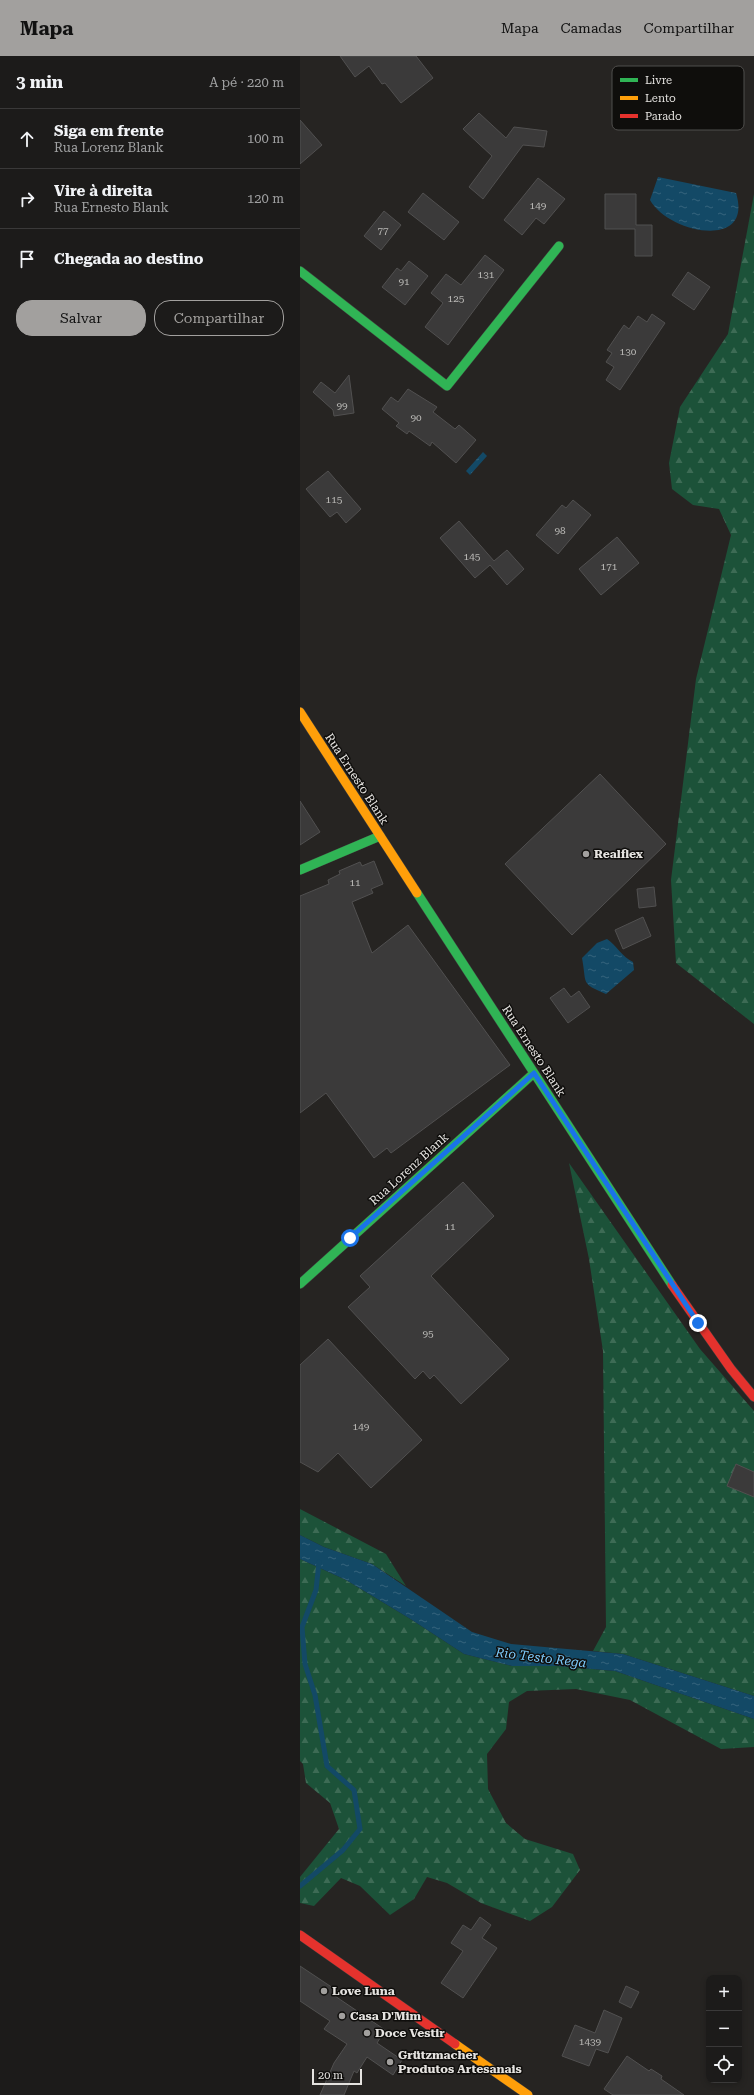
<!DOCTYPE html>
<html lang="pt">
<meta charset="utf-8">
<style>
:root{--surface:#1c1b1a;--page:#292827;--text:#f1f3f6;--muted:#a0a1a2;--line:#3a3939;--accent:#a2a09e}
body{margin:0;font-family:"Roboto Serif",serif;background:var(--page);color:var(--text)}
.controls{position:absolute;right:12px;bottom:12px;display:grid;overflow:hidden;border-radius:8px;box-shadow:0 2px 6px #0003}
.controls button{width:36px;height:36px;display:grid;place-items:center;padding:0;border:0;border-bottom:1px solid var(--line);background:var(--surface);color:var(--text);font:20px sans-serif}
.scale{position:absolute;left:12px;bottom:10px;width:50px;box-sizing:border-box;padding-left:4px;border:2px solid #e5e3e0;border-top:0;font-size:11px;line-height:14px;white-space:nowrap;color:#e5e3e0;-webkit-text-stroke:3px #0f0e0c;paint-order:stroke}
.stop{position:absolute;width:12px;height:12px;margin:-9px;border:3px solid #1a73e8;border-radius:50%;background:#fff}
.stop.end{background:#1a73e8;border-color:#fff;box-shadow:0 1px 4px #0008}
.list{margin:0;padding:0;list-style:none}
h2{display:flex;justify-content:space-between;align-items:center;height:52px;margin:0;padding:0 16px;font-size:17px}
h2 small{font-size:13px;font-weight:400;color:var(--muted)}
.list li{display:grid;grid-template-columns:26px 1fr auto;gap:12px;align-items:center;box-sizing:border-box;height:60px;padding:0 16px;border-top:1px solid var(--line)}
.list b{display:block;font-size:15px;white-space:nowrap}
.list p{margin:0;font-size:13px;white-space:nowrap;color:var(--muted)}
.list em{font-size:13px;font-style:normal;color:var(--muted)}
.actions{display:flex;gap:8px;padding:12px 16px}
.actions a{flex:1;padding:9px 0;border:1px solid var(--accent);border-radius:16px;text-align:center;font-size:14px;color:var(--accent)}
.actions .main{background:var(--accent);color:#111}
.icon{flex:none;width:22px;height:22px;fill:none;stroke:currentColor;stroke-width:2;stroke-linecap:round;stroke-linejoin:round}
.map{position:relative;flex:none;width:454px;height:2039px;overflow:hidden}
header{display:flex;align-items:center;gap:24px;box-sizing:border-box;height:56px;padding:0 20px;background:var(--accent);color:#111}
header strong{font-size:19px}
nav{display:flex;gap:22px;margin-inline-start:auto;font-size:14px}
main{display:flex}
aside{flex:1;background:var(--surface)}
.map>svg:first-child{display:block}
.forest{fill:url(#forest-firs)}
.water{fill:url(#water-ripples)}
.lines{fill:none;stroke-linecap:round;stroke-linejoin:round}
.stream{stroke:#134966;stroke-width:5}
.building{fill:#3b3a3a;stroke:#515050}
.fast-casing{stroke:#403f3d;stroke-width:10}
.slow-casing{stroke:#403f3d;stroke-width:10}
.jam-casing{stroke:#403f3d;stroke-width:10}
.fast{stroke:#30b455;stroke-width:9}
.slow{stroke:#ff9f0a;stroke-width:9}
.jam{stroke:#e5322d;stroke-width:9}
.route{stroke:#1a73e8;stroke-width:5}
.poi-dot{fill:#a2a09e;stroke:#0f0e0c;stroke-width:1.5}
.labels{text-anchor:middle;stroke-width:3;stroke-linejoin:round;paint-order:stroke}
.number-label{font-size:10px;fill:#bab9b6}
.street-label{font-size:12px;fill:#e5e3e0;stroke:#0f0e0c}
.poi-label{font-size:12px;font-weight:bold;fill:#e5e3e0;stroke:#0f0e0c;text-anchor:start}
.water-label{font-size:13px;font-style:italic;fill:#7ecbfc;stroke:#0f0e0c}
.key{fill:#0f0e0c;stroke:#4f4e4c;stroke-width:1}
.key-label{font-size:11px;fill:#e5e3e0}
</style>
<header>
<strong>Mapa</strong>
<nav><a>Mapa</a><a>Camadas</a><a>Compartilhar</a></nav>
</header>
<main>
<aside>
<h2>3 min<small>A pé · 220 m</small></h2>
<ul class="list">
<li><svg class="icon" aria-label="ahead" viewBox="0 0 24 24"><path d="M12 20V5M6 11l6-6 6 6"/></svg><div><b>Siga em frente</b><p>Rua Lorenz Blank</p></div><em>100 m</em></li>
<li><svg class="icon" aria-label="right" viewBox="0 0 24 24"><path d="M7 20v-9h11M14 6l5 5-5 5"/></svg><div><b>Vire à direita</b><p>Rua Ernesto Blank</p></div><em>120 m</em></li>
<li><svg class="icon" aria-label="arrive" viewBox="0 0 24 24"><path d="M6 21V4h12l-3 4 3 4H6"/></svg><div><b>Chegada ao destino</b></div></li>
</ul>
<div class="actions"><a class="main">Salvar</a><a>Compartilhar</a></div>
</aside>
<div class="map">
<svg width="454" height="2039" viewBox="0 0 454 2039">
<defs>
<pattern id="forest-firs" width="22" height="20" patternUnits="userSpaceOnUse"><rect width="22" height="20" fill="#1c5239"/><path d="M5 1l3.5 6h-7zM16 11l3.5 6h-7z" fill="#3d6b55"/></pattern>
<pattern id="water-ripples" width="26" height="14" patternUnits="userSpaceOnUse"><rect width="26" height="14" fill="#134966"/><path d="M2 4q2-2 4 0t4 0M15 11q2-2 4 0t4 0" fill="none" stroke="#35637c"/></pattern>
</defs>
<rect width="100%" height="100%" fill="#262422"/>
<!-- forest -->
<path class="forest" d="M454 138V968L376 907 371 824 396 623 431 479 419 453 393 449 372 433 369 407 380 351 428 278Z
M269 1107 400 1293 454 1355V1640L323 1598 293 1595 306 1571 303 1295 289 1203Z
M0 1453 86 1498 106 1530 72 1508 24 1491 0 1479Z
M0 1503 46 1524 112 1564 164 1598 212 1610H258L315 1615 454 1663V1691L421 1693 330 1644 276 1633 227 1635 209 1646 206 1673 187 1698 188 1733 206 1767 225 1783 273 1798 280 1814 252 1851 230 1865 181 1847 147 1827 127 1821 114 1843 90 1859 60 1830 41 1822 14 1850 0 1847V1821L39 1773 30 1747 6 1727 3 1708 0 1705Z"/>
<!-- water -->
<path class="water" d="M358 121 436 137C454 195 368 177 350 144Z
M183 396 187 400 170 419 166 415Z
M307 883C317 890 322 901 333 906L334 914 306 938C280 927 287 928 282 902L297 887Z
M0 1479 24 1491 72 1508 172 1576 211 1588 323 1598 454 1640V1663L315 1615 258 1610H212L164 1598 112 1564 46 1524 0 1503Z"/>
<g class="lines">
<!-- stream -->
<path class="stream" d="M0 1830 43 1794 60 1773 54 1734 27 1710 15 1639 5 1608 2 1571 16 1534 19 1506"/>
</g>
<!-- building -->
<path class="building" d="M40 0H116L133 22 101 47 85 27 82 28 69 10 55 21Z
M179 57 206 82 214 71 247 75 244 91 223 89 183 143 169 131 192 100 163 73Z
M0 64 22 89 0 108Z
M238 122 265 143 244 168 236 162 222 179 204 164Z
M123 137 159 166 144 184 108 156Z
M305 138H336V169H352V200H335V173H305Z
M84 155 101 169 81 194 64 180Z
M185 199 204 214 148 289 125 271 143 247 131 237 146 218 161 229Z
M109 205 128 220 105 249 82 231 97 212 101 215Z
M388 216 410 231 394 254 372 239Z
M352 258 365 267 320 334 306 324 314 311 306 306 312 297 307 294 324 269 329 273 338 260 347 266Z
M49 319 54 357 34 360 33 354 13 336 21 326 35 337Z
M108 333 137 351 133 356 155 373 159 369 176 384 156 407 132 386 130 390 109 375 107 378 96 370 99 367 82 353 91 341 98 346Z
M28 415 61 453 46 467 37 456 30 461 6 433Z
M273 444 291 459 258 498 236 479 262 449 266 452Z
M159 465 194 505 207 494 224 513 207 529 190 509 175 522 140 482Z
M317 481 339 507 301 539 279 513Z
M300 718 366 788 272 879 205 808Z
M0 745 20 776 0 789Z
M74 805 83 828 71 833 73 837 52 846 72 897 108 869 210 1009 91 1097 87 1092 74 1102 26 1037 0 1057V840L29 828 28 824 40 818 39 815 60 806 62 810Z
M354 831 356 850 339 852 337 833Z
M343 861 351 880 323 893 315 874Z
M264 932 271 941 279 935 290 951 268 967 250 942Z
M163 1126 194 1160 131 1220 209 1303 161 1348 134 1319 130 1323 123 1315 115 1323 48 1251 70 1231 60 1220Z
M28 1283 122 1384 71 1432 38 1397 18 1416 0 1406V1309Z
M436 1408 454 1416V1441L427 1430Z
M180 1861 191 1869 182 1882 197 1892 163 1942 141 1927 163 1895 151 1887 163 1869 171 1874Z
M0 1910 39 1936 35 1940 85 1974 77 1987 102 2004 93 2019 67 2001 57 2017 54 2015 44 2039H20L34 2007 47 1988 24 1973 30 1965 0 1945Z
M326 1930 339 1936 331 1952 319 1946Z
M304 1954 322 1962 308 1997 296 1993 289 2010 262 2000 275 1969 295 1977Z
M327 2000 349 2015 351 2013 362 2020 361 2023 384 2039H313L304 2033Z"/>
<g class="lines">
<defs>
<path id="fast" d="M0 215 147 330 259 190
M0 814 80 780
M117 837 372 1229
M0 1228 234 1017"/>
<path id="slow" d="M0 656 117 837
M155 1988 228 2039"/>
<path id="jam" d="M372 1229 431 1313 454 1341
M0 1879 155 1988"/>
</defs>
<!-- fast casing -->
<use href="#fast" class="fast-casing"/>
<!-- slow casing -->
<use href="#slow" class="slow-casing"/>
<!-- jam casing -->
<use href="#jam" class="jam-casing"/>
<!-- fast -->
<use href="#fast" class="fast"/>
<!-- slow -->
<use href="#slow" class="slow"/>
<!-- jam -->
<use href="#jam" class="jam"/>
</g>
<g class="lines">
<!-- route -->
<path class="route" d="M50 1182 234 1017 398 1267"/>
</g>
<!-- markers -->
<g class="poi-dot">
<circle cx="286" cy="798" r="4"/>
<circle cx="24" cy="1935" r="4"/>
<circle cx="42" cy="1960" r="4"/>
<circle cx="67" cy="1977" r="4"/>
<circle cx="90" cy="2006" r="4"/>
</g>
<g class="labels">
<!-- number labels -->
<g class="number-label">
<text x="238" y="153">149</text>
<text x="83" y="178">77</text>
<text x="186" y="222">131</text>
<text x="104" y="229">91</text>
<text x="156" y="246">125</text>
<text x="328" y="299">130</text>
<text x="42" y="353">99</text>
<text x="116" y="365">90</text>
<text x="34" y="447">115</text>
<text x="260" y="478">98</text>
<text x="172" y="504">145</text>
<text x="309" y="514">171</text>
<text x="55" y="830">11</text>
<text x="150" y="1174">11</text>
<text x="128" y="1281">95</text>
<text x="61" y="1374">149</text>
<text x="290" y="1989">1439</text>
</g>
<!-- street labels -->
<g class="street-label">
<text transform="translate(57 723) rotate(57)" y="4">Rua Ernesto Blank</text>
<text transform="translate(234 995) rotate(57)" y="4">Rua Ernesto Blank</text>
<text transform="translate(109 1113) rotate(-42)" y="4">Rua Lorenz Blank</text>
</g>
<!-- poi labels -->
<g class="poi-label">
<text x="294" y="802">Realflex</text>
<text x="32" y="1939">Love Luna</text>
<text x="50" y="1964">Casa D'Mim</text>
<text x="75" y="1981">Doce Vestir</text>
<text x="98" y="2003">Grützmacher<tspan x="98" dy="14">Produtos Artesanais</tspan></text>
</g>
<!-- water labels -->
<g class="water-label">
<text transform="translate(241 1601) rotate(7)" y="5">Rio Testo Rega</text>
</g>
</g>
<!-- legend -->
<rect x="312" y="10" width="132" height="64" rx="6" class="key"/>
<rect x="320" y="22" width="18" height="4" fill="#30b455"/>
<rect x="320" y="40" width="18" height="4" fill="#ff9f0a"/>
<rect x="320" y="58" width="18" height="4" fill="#e5322d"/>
<g class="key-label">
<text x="345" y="28">Livre</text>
<text x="345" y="46">Lento</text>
<text x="345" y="64">Parado</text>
</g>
</svg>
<div class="controls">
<button>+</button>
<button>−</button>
<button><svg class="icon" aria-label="locate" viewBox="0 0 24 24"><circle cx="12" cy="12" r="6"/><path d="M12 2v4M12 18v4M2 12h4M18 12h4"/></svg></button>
</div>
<div class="scale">20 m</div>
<div class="stop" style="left:50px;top:1182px"></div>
<div class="stop end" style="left:398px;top:1267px"></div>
</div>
</main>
